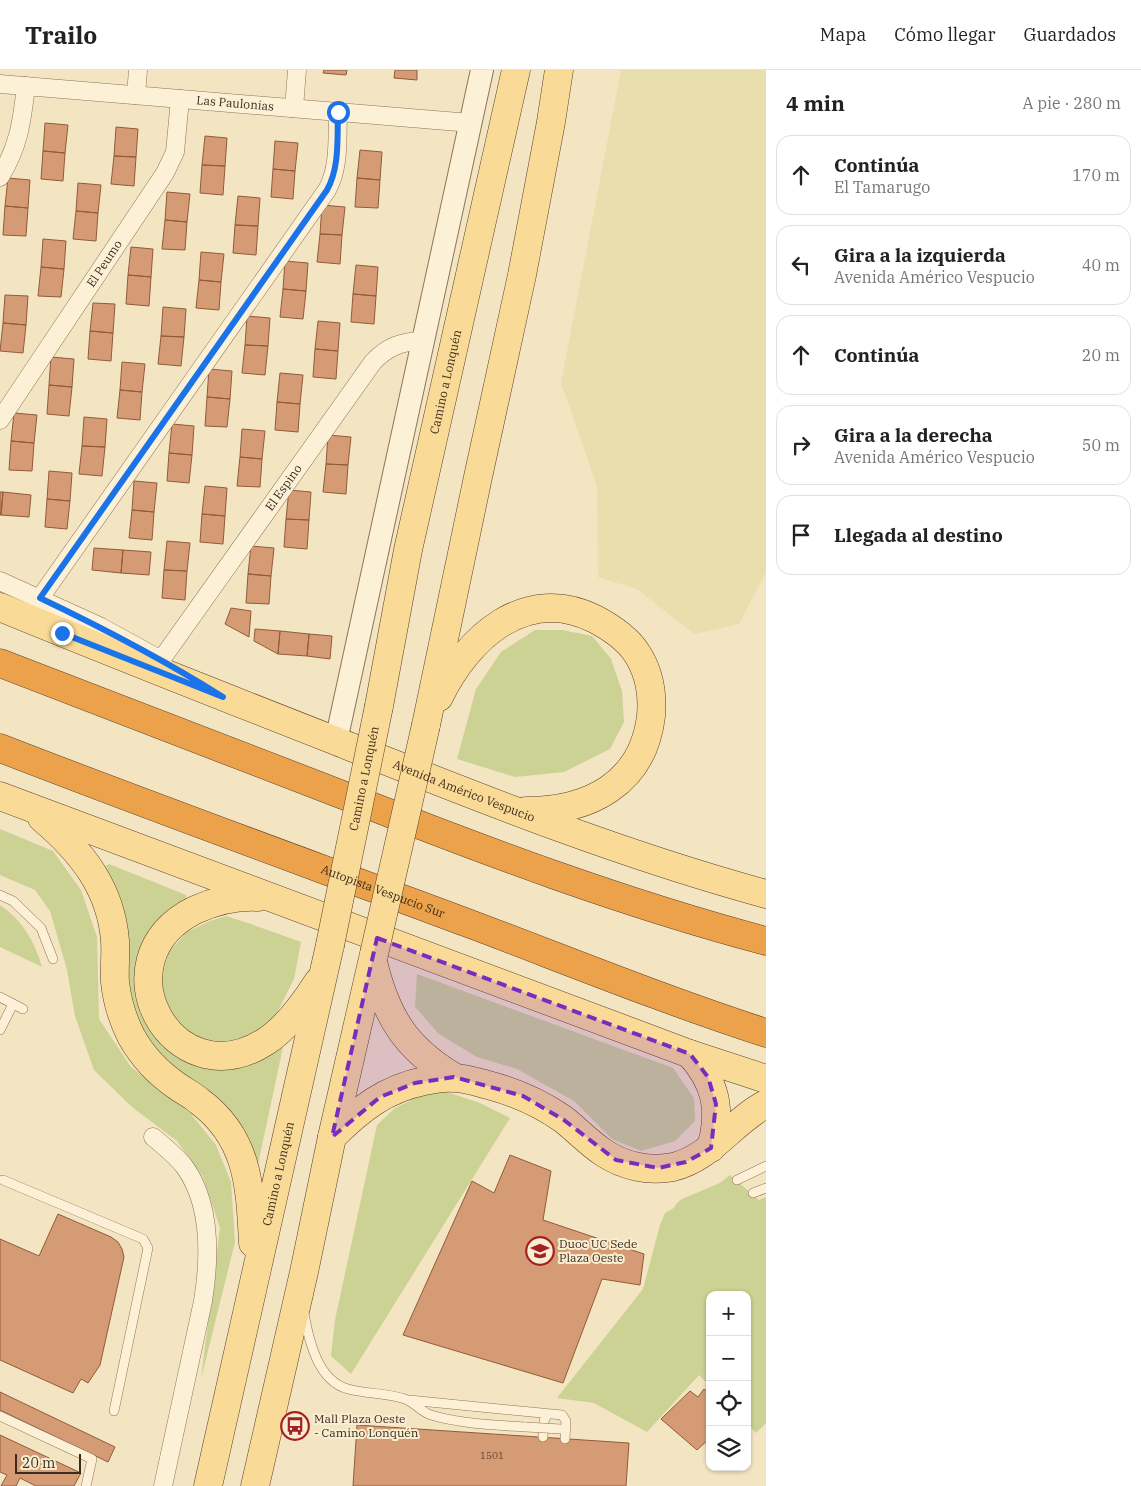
<!DOCTYPE html>
<html lang="es">
<meta charset="utf-8">
<style>
:root{--surface:#fff;--page:#f6f6f6;--text:#222;--muted:#767676;--line:#e0e0e0}
body{margin:0;font-family:"IBM Plex Serif",serif;background:var(--page);color:var(--text)}
.controls{position:absolute;right:15px;bottom:15px;display:grid;overflow:hidden;border-radius:10px;box-shadow:0 1px 4px #0004}
.controls button{width:45px;height:45px;display:grid;place-items:center;padding:0;border:0;border-bottom:1px solid var(--line);background:var(--surface);color:var(--text);font:25px sans-serif}
.scale{position:absolute;left:15px;bottom:12px;width:66px;box-sizing:border-box;padding-left:5px;border:2px solid #3d2c1d;border-top:0;font-size:14px;line-height:18px;white-space:nowrap;color:#3d2c1d;-webkit-text-stroke:4px #f9eed2;paint-order:stroke}
.stop{position:absolute;width:15px;height:15px;margin:-11px;border:4px solid #1a73e8;border-radius:50%;background:#fff}
.stop.end{background:#1a73e8;border-color:#fff;box-shadow:0 1px 5px #0008}
.list{margin:0;padding:0;list-style:none}
h2{display:flex;justify-content:space-between;align-items:center;height:65px;margin:0;padding:0 20px;font-size:21px}
h2 small{font-size:16px;font-weight:400;color:var(--muted)}
.list li{display:grid;grid-template-columns:32px 1fr auto;gap:15px;align-items:center;box-sizing:border-box;height:80px;margin:0 10px 10px;padding:0 10px;border:1px solid var(--line);border-radius:15px}
.list b{display:block;font-size:19px;white-space:nowrap}
.list p{margin:0;font-size:16px;white-space:nowrap;color:var(--muted)}
.list em{font-size:16px;font-style:normal;color:var(--muted)}
.icon{flex:none;width:28px;height:28px;fill:none;stroke:currentColor;stroke-width:2;stroke-linecap:round;stroke-linejoin:round}
.map{position:relative;flex:none;width:766px;height:1416px;overflow:hidden}
header{display:flex;align-items:center;gap:30px;box-sizing:border-box;height:70px;padding:0 25px;background:var(--surface);border-bottom:1px solid var(--line)}
header strong{font-size:24px}
nav{display:flex;gap:28px;margin-inline-start:auto;font-size:18px}
main{display:flex}
aside{flex:1;background:var(--surface)}
.map>svg:first-child{display:block}
.farmland{fill:#e9dfae}
.green{fill:#cbd294}
.building{fill:#d59b74;stroke:#915b3a}
.lines{fill:none;stroke-linecap:round;stroke-linejoin:round}
.service-casing{stroke:#8f7457;stroke-width:10}
.minor-casing{stroke:#8f7457;stroke-width:19}
.tertiary-casing{stroke:#8f7457;stroke-width:24}
.primary-casing{stroke:#5c422b;stroke-width:29}
.motorway-casing{stroke:#5c422b;stroke-width:29}
.service{stroke:#fcf1d6;stroke-width:9}
.minor{stroke:#fcf1d6;stroke-width:18}
.tertiary{stroke:#fcf1d6;stroke-width:22}
.primary{stroke:#f9da96;stroke-width:28}
.motorway{stroke:#eba24a;stroke-width:28}
.service-bridge-casing{stroke:#8f7457;stroke-width:10;stroke-linecap:butt}
.primary-bridge-casing{stroke:#5c422b;stroke-width:29;stroke-linecap:butt}
.service-bridge{stroke:#fcf1d6;stroke-width:9}
.primary-bridge{stroke:#f9da96;stroke-width:28}
.route{stroke:#1a73e8;stroke-width:6}
.marked{fill:#7b2cbf;fill-opacity:0.2;stroke:#7b2cbf;stroke-width:4;stroke-dasharray:10 6;stroke-linejoin:round}
.labels{text-anchor:middle;stroke-width:4;stroke-linejoin:round;paint-order:stroke}
.number-label{font-size:10px;fill:#634833}
.street-label{font-size:12px;fill:#3d2c1d;stroke:#f9eed2}
.poi-label{font-size:12px;fill:#3d2c1d;stroke:#f9eed2;text-anchor:start}
</style>
<header>
<strong>Trailo</strong>
<nav><a>Mapa</a><a>Cómo llegar</a><a>Guardados</a></nav>
</header>
<main>
<div class="map">
<svg width="766" height="1416" viewBox="0 0 766 1416">
<rect width="100%" height="100%" fill="#f3e4c2"/>
<!-- farmland -->
<path class="farmland" d="M621 0H766V502L739 554 694 564 637 519 598 507 597 416 561 313Z"/>
<!-- green -->
<path class="green" d="M535 560H562L592 566 611 589 622 621 624 652 610 679 564 702 515 707 457 689 476 619 501 582Z
M0 759 53 781 81 820 97 867 99 949 131 997 190 1043 216 1075 231 1112 235 1172 201 1309 220 1158 203 1107 177 1071 132 1037 94 1000 75 946 67 900 50 841 35 820 0 805Z
M109 794 186 825 187 832 141 883 192 993 214 999 244 997 283 977 257 1099 161 992 138 962 104 797Z
M0 835C22 850 35 872 42 897L0 877Z
M226 846 248 853 301 872 294 909 278 941 265 956 247 967 225 972 204 969 186 961 173 950 160 912 169 882 187 862 210 851Z
M417 904 673 998 694 1028 695 1051 675 1071 641 1081 612 1069 574 1031 517 999 477 987 439 964 415 937Z
M444 1021 480 1033 510 1048 351 1304 331 1286 335 1250 377 1055 395 1038 420 1026Z
M730 1105 759 1130 766 1127V1353L756 1363 747 1353V1225H710V1316L699 1305 647 1362 594 1333 557 1328 643 1219 660 1155 665 1143 674 1138 677 1133 682 1129 720 1113Z"/>
<!-- building -->
<path class="building" d="M324 0H347L346 5 323 3Z
M395 0H417V10L394 8Z
M45 53 68 55 65 83 43 81Z
M116 57 138 59 136 87 114 86Z
M205 66 227 68 225 96 202 95Z
M275 71 298 73 295 101 273 99Z
M360 80 382 82 380 110 357 108Z
M43 81 65 83 63 111 41 109Z
M114 86 136 87 134 116 111 114Z
M202 95 225 96 223 125 200 123Z
M273 99 295 101 293 129 271 127Z
M8 108 30 110 28 138 5 136Z
M357 108 380 110 378 138 355 137Z
M78 113 101 115 98 143 76 141Z
M167 122 190 124 187 152 165 150Z
M238 126 260 128 258 156 235 155Z
M322 135 345 137 342 165 320 164Z
M5 136 28 138 26 166 3 165Z
M76 141 98 143 96 171 73 169Z
M165 150 187 152 185 180 162 179Z
M235 155 258 156 256 185 233 183Z
M320 164 342 165 340 194 317 192Z
M43 169 66 171 64 199 41 197Z
M131 177 153 179 151 207 128 205Z
M201 182 224 184 221 212 199 210Z
M285 191 308 193 306 221 283 219Z
M356 195 378 197 376 226 353 224Z
M41 197 64 199 61 227 38 226Z
M128 205 151 207 149 236 126 234Z
M199 210 221 212 219 240 196 238Z
M283 219 306 221 303 249 280 247Z
M353 224 376 226 374 254 351 252Z
M5 225 28 226 26 255 3 253Z
M93 233 115 234 113 263 90 261Z
M163 237 186 239 184 267 161 266Z
M247 246 270 248 268 276 245 275Z
M318 251 340 253 338 281 315 279Z
M3 253 26 255 23 283 0 281Z
M90 261 113 263 111 291 88 289Z
M161 266 184 267 181 296 158 294Z
M245 275 268 276 265 305 242 303Z
M315 279 338 281 336 309 313 307Z
M51 287 74 289 72 317 49 315Z
M122 292 145 294 142 322 120 320Z
M209 299 232 301 230 329 207 327Z
M280 303 303 305 300 334 277 332Z
M49 315 72 317 69 346 47 344Z
M120 320 142 322 140 350 117 348Z
M207 327 230 329 227 357 205 356Z
M277 332 300 334 298 362 275 360Z
M14 343 37 345 34 373 11 371Z
M84 347 107 349 105 377 82 376Z
M172 354 194 356 192 385 169 383Z
M242 359 265 361 262 389 240 387Z
M328 365 351 367 348 395 326 394Z
M11 371 34 373 32 401 9 400Z
M82 376 105 377 102 406 79 404Z
M169 383 192 385 189 413 167 411Z
M240 387 262 389 260 417 237 416Z
M326 394 348 395 346 424 323 422Z
M49 401 72 403 70 431 47 429Z
M134 411 157 413 154 442 132 440Z
M205 416 227 418 225 446 202 444Z
M289 420 311 422 309 450 286 449Z
M0 422H3L1 445H0Z
M3 422 31 425 29 447 1 445Z
M47 429 70 431 67 459 45 457Z
M132 440 154 442 152 470 129 468Z
M202 444 225 446 223 474 200 472Z
M286 449 309 450 307 479 284 477Z
M167 471 190 473 187 501 164 500Z
M251 476 274 478 271 506 248 504Z
M94 478 123 480 121 503 92 500Z
M123 480 151 482 149 505 121 503Z
M164 500 187 501 185 530 162 528Z
M248 504 271 506 269 534 246 533Z
M231 538 251 541 249 567 225 554Z
M255 559 280 561 278 584 254 571Z
M280 561 309 564 307 586 278 584Z
M309 564 332 566 330 589 307 586Z
M510 1085 551 1101 543 1150 644 1184 640 1215 602 1209 563 1313 403 1265 472 1111 494 1123Z
M58 1144 111 1167 118 1172 122 1179 124 1187 100 1295 88 1313 81 1309 73 1323 0 1290V1169L39 1186Z
M704 1319 710 1324V1368L697 1380 661 1349 690 1321 698 1327Z
M0 1322 115 1377 108 1392 0 1340Z
M357 1355 629 1373 626 1416H353Z
M0 1365 81 1403 74 1416H36L20 1408 16 1416H1L7 1405 0 1402Z"/>
<g class="lines">
<defs>
<path id="service" d="M0 825 13 831 41 858 53 889
M0 927 23 939
M0 960 13 934
M3 1110 143 1169 148 1178 114 1341
M737 1110 766 1096
M753 1123 766 1118
M304 1244C309 1271 318 1311 348 1319 367 1324 387 1323 405 1329 414 1332 421 1342 431 1345 461 1354 495 1355 526 1357
M409 1330 562 1345 566 1351 565 1369
M0 1346 92 1389 86 1416
M543 1367 544 1351 546 1347"/>
<g id="minor">
<path id="s1" d="M0 14 471 53"/>
<path d="M136 25 138 0"/>
<path d="M294 38 297 0"/>
<path d="M0 107C19 76 22 51 26 16"/>
<path id="s2" d="M0 350 165 103 175 82 180 29"/>
<path id="s3" d="M0 511 101 557 161 590 373 292C387 277 402 271 423 271"/>
<path d="M40 528 327 120C340 97 337 67 338 42"/>
<path d="M153 1067C164 1076 175 1085 184 1096 212 1134 210 1187 203 1231L163 1416"/>
</g>
<path id="tertiary" d="M336 671 482 0"/>
<g id="primary">
<path id="s4" d="M0 537C112 583 224 627 336 671 477 727 619 784 766 824"/>
<path d="M439 627C467 568 526 514 595 549 610 557 626 567 636 582 649 601 653 623 651 646 643 714 589 741 526 741"/>
<path id="s5" d="M379 636 408 480 516 0"/>
<path d="M426 655 478 407 522 205 551 52 559 0"/>
<path d="M0 726 690 984 766 1009"/>
<path d="M42 748C81 781 111 818 115 871 116 885 114 899 115 912 117 931 123 950 131 966 142 986 158 1003 177 1016 184 1021 192 1025 199 1031 249 1068 250 1117 253 1173"/>
<path d="M258 827C237 826 215 831 195 840 95 890 173 1030 265 972 287 958 304 934 318 912"/>
<path d="M373 892C386 946 405 978 454 1007"/>
<path d="M690 984C716 1013 722 1040 711 1078"/>
<path d="M332 1067C360 1039 385 1019 424 1011 434 1009 445 1007 454 1008 465 1008 477 1012 488 1015 515 1022 540 1033 563 1049 577 1060 589 1073 604 1083 624 1096 649 1102 673 1097 711 1088 733 1051 766 1034"/>
<path id="s6" d="M208 1416 330 875"/>
<path d="M255 1416 304 1202 332 1067 374 884"/>
</g>
<g id="motorway">
<path d="M0 593C116 638 232 683 348 727 485 781 623 833 766 871"/>
<path id="s7" d="M0 678C157 739 315 796 473 855 571 892 667 931 766 963"/>
</g>
</defs>
<!-- service casing -->
<use href="#service" class="service-casing"/>
<!-- minor casing -->
<use href="#minor" class="minor-casing"/>
<!-- tertiary casing -->
<use href="#tertiary" class="tertiary-casing"/>
<!-- primary casing -->
<use href="#primary" class="primary-casing"/>
<!-- motorway casing -->
<use href="#motorway" class="motorway-casing"/>
<!-- service -->
<use href="#service" class="service"/>
<!-- minor -->
<use href="#minor" class="minor"/>
<!-- tertiary -->
<use href="#tertiary" class="tertiary"/>
<!-- primary -->
<use href="#primary" class="primary"/>
<!-- motorway -->
<use href="#motorway" class="motorway"/>
<defs>
<path id="service-bridge" d="M526 1357 561 1359"/>
<g id="primary-bridge">
<path id="s8" d="M330 875 379 636"/>
<path d="M374 884 426 655"/>
</g>
</defs>
<!-- service-bridge casing -->
<use href="#service-bridge" class="service-bridge-casing"/>
<!-- primary-bridge casing -->
<use href="#primary-bridge" class="primary-bridge-casing"/>
<!-- service-bridge -->
<use href="#service-bridge" class="service-bridge"/>
<!-- primary-bridge -->
<use href="#primary-bridge" class="primary-bridge"/>
</g>
<g class="lines">
<!-- route -->
<path class="route" d="M62 563 223 627C164 590 103 558 40 528L327 120C340 97 337 67 338 42"/>
</g>
<!-- marked area -->
<path class="marked" d="M377 868 690 984 708 1007 716 1034 711 1078 686 1092 658 1098 616 1090 564 1050 523 1026 454 1007 415 1013 380 1027 332 1067Z"/>
<!-- icons -->
<defs>
<symbol id="university-ring" viewBox="-11 -11 22 22"><circle r="9.5" fill="#f9eed2" stroke="#a42022" stroke-width="1.5"/><path d="M0-5L7-2L0 1L-7-2ZM-4 1L0 2.5L4 1V4Q0 6-4 4Z" fill="#a42022"/></symbol>
<symbol id="bus-ring" viewBox="-11 -11 22 22"><circle r="9.5" fill="#f9eed2" stroke="#a42022" stroke-width="1.5"/><path d="M-5-6H5V4H4V6H2V4H-2V6H-4V4H-5ZM-3.5-4V0h7V-4ZM-3.5 1.2v1.5H-2V1.2ZM2 1.2v1.5H3.5V1.2Z" fill="#a42022"/></symbol>
</defs>
<g fill-rule="evenodd">
<use href="#university-ring" x="524" y="1165" width="32" height="32"/>
<use href="#bus-ring" x="279" y="1340" width="32" height="32"/>
</g>
<g class="labels">
<!-- number labels -->
<g class="number-label">
<text x="492" y="1389">1501</text>
</g>
<!-- street labels -->
<g class="street-label">
<text dy="4" stroke="none"><textPath href="#s1" startOffset="236">Las Paulonias</textPath></text>
<text dy="4" stroke="none"><textPath href="#s2" startOffset="188">El Peumo</textPath></text>
<text dy="4" stroke="none"><textPath href="#s5" startOffset="331">Camino a Lonquén</textPath></text>
<text dy="4" stroke="none"><textPath href="#s3" startOffset="391">El Espino</textPath></text>
<text dy="4" stroke="none"><textPath href="#s8" startOffset="170">Camino a Lonquén</textPath></text>
<text dy="4" stroke="none"><textPath href="#s4" startOffset="499">Avenida Américo Vespucio</textPath></text>
<text dy="4" stroke="none"><textPath href="#s7" startOffset="409">Autopista Vespucio Sur</textPath></text>
<text dy="4" stroke="none"><textPath href="#s6" startOffset="320">Camino a Lonquén</textPath></text>
</g>
<!-- poi labels -->
<g class="poi-label">
<text x="559" y="1178">Duoc UC Sede<tspan x="559" dy="14">Plaza Oeste</tspan></text>
<text x="314" y="1353">Mall Plaza Oeste<tspan x="314" dy="14">- Camino Lonquén</tspan></text>
</g>
</g>
</svg>
<div class="controls">
<button>+</button>
<button>−</button>
<button><svg class="icon" aria-label="locate" viewBox="0 0 24 24"><circle cx="12" cy="12" r="6"/><path d="M12 2v4M12 18v4M2 12h4M18 12h4"/></svg></button>
<button><svg class="icon" aria-label="layers" viewBox="0 0 24 24"><path d="M12 4l9 5-9 5-9-5zM3 14l9 5 9-5"/></svg></button>
</div>
<div class="scale">20 m</div>
<div class="stop" style="left:338px;top:42px"></div>
<div class="stop end" style="left:62px;top:563px"></div>
</div>
<aside>
<h2>4 min<small>A pie · 280 m</small></h2>
<ul class="list">
<li><svg class="icon" aria-label="ahead" viewBox="0 0 24 24"><path d="M12 20V5M6 11l6-6 6 6"/></svg><div><b>Continúa</b><p>El Tamarugo</p></div><em>170 m</em></li>
<li><svg class="icon" aria-label="left" viewBox="0 0 24 24"><path d="M17 20v-9H6M10 6l-5 5 5 5"/></svg><div><b>Gira a la izquierda</b><p>Avenida Américo Vespucio</p></div><em>40 m</em></li>
<li><svg class="icon" aria-label="ahead" viewBox="0 0 24 24"><path d="M12 20V5M6 11l6-6 6 6"/></svg><div><b>Continúa</b></div><em>20 m</em></li>
<li><svg class="icon" aria-label="right" viewBox="0 0 24 24"><path d="M7 20v-9h11M14 6l5 5-5 5"/></svg><div><b>Gira a la derecha</b><p>Avenida Américo Vespucio</p></div><em>50 m</em></li>
<li><svg class="icon" aria-label="arrive" viewBox="0 0 24 24"><path d="M6 21V4h12l-3 4 3 4H6"/></svg><div><b>Llegada al destino</b></div></li>
</ul>
</aside>
</main>
